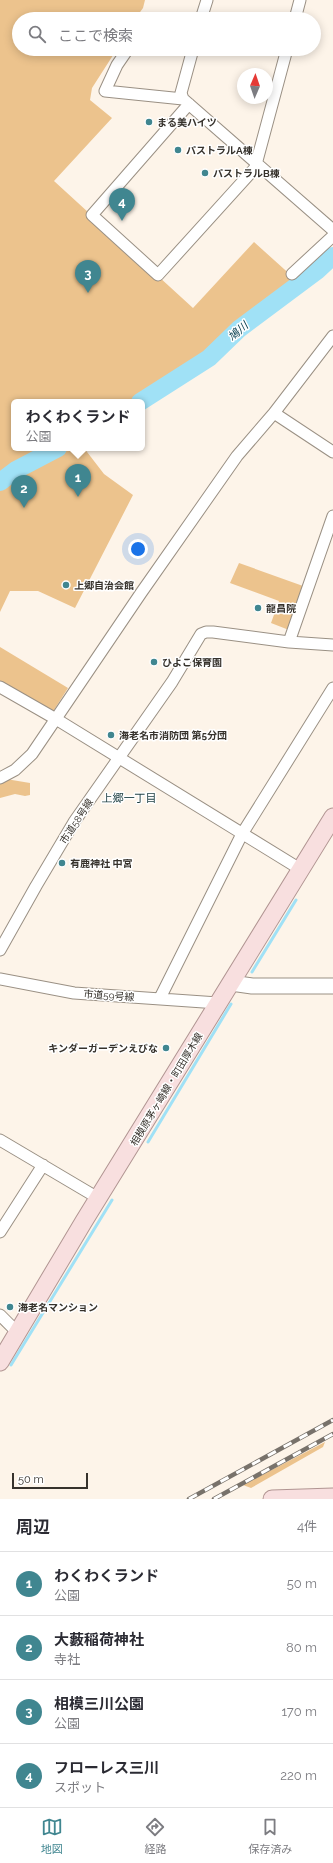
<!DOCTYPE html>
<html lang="ja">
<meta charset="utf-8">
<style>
:root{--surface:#fff;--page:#f2f2f3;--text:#2b2b33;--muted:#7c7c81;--line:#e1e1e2;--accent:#408690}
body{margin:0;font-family:Raleway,"Noto Sans JP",sans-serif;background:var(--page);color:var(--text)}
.compass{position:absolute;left:237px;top:68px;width:36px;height:36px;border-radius:50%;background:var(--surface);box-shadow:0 2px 10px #0003;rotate:2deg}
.scale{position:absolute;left:12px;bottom:10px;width:76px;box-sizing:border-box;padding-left:4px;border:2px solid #36322c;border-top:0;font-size:11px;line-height:14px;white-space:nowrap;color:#36322c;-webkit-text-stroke:3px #fff;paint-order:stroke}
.you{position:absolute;left:138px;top:549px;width:14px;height:14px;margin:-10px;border:3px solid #fff;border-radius:50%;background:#1a73e8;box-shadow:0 0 0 6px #1a73e833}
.badge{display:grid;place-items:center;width:26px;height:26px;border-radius:50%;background:var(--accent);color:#fff;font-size:13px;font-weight:700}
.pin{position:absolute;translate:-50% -33px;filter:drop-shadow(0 1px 2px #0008)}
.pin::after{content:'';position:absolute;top:21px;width:14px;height:12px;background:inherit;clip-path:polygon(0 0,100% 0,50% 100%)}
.popup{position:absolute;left:11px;top:399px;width:134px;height:52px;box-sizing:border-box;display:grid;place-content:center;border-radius:6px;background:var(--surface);filter:drop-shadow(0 1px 3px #0005);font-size:13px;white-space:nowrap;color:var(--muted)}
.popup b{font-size:15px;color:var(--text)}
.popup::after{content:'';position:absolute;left:50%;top:100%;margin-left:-8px;border:8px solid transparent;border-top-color:var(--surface)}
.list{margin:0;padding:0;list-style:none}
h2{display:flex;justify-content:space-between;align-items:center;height:52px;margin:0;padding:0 16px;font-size:17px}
h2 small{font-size:13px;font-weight:400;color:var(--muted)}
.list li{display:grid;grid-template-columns:26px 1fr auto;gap:12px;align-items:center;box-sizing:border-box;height:64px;padding:0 16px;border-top:1px solid var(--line)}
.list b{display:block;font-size:15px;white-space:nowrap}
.list p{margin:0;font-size:13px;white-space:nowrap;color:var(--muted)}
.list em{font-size:13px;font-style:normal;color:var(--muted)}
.icon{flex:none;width:22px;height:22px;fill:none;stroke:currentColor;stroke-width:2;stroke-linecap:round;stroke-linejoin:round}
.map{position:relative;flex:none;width:333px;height:1499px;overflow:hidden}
.search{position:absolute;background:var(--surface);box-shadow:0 2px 10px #0003;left:12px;right:12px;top:12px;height:44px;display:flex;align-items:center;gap:10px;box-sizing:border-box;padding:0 14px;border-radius:22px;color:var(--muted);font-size:15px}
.sheet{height:308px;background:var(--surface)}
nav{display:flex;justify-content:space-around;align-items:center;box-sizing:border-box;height:56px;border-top:1px solid var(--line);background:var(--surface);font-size:11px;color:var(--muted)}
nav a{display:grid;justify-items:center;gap:2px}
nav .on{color:var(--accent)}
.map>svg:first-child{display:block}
.green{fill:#ecc38d}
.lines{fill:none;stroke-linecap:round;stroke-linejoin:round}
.stream{stroke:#a0e1f6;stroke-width:3}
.river{stroke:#a0e1f6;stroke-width:18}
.street-casing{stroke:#9a9084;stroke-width:13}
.secondary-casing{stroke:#9a9084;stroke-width:17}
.primary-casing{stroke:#b19592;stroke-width:19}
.street{stroke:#fff;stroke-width:11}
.secondary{stroke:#fff;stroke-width:15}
.primary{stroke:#f8dfdf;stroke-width:17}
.rail-casing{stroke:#78726b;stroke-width:4.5}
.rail{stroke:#fff;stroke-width:3;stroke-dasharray:9;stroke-linecap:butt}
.poi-dot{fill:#408690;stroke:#fff;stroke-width:1.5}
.labels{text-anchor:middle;stroke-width:3;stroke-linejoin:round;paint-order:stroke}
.poi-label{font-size:10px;font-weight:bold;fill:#36322c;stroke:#fff;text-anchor:start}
.street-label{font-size:10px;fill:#36322c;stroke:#fff}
.water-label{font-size:11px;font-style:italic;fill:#0e4554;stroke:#fff}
.neighbourhood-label{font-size:11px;fill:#1a3c40;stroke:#fff}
</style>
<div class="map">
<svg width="333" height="1499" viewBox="0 0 333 1499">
<rect width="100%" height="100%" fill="#fdf4e9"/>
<!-- green -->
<path class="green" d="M0 0H145L143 8 135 19H19V49H117L92 88 90 100 112 118 54 181 193 308 254 242 294 278 202 355 132 402H14V448H84L104 474 133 495 75 608 38 591H10L0 612Z
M239 563 303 586 289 630 271 623 279 601 230 583Z
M0 647 68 688 47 721 0 693Z
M0 772 6 779 30 783V795L25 796 15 794 0 798Z
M325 1442 323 1447 251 1488 243 1485Z"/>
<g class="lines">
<!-- stream -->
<path class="stream" d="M252 972 296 900
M148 1142 231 1004
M11 1365 112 1200"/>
<!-- river -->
<path class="river" d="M140 402 209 358 239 329 318 270 333 256
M0 482 16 470 58 448"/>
<defs>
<path id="street" d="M201 19 207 0
M295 19 300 0
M128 49 117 65 105 91 183 99
M193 49 181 93 183 99 333 230
M189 104 92 215 158 275 255 168 287 49
M292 274 333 236
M274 413 333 452
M289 642 333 516
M0 687 56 719 300 869
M0 778 15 770 32 754 141 593 237 456 274 413 333 336
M0 950 36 886 74 822 172 682 201 634 206 632H213L289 642 333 645
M0 979 74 993 218 1003
M160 998 242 834 333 688
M0 1140 98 1198
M0 1232 43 1165
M0 1315 17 1332"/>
<path id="secondary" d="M231 983 252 986H333"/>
<path id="primary" d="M0 1362 84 1221 333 817
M272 1499 333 1497"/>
</defs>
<!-- street casing -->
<use href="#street" class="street-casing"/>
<!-- secondary casing -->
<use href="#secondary" class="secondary-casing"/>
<!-- primary casing -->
<use href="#primary" class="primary-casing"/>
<!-- street -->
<use href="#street" class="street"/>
<!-- secondary -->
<use href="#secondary" class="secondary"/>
<!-- primary -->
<use href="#primary" class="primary"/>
<defs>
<path id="rail" d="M189 1499 333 1420
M214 1499 333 1434"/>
</defs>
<!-- rail casing -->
<use href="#rail" class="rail-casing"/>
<!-- rail -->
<use href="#rail" class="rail"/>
</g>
<!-- markers -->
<g class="poi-dot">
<circle cx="149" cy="122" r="4"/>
<circle cx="178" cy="150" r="4"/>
<circle cx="205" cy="173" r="4"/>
<circle cx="66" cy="585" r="4"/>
<circle cx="258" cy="608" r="4"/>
<circle cx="154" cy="662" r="4"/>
<circle cx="111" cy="735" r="4"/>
<circle cx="62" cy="863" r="4"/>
<circle cx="166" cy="1048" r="4"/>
<circle cx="10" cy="1307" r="4"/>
</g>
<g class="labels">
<!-- poi labels -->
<g class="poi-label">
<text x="157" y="126">まる美ハイツ</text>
<text x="186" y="154">パストラルA棟</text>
<text x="213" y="177">パストラルB棟</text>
<text x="74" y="589">上郷自治会館</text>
<text x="266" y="612">龍昌院</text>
<text x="162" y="666">ひよこ保育園</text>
<text x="119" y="739">海老名市消防団 第5分団</text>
<text x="70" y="867">有鹿神社 中宮</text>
<text x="158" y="1052" text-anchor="end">キンダーガーデンえびな</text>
<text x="18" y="1311">海老名マンション</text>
</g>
<!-- street labels -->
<g class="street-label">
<text transform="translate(76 821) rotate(-57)" y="4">市道58号線</text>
<text transform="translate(109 995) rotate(4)" y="4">市道59号線</text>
<text transform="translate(166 1089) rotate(-59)" y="4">相模原茅ヶ崎線・町田厚木線</text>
</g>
<!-- water labels -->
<g class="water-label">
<text transform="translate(238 331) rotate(-41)" y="4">鳩川</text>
</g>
<!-- neighbourhood labels -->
<g class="neighbourhood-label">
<text x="129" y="802">上郷一丁目</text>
</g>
</g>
</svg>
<svg class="compass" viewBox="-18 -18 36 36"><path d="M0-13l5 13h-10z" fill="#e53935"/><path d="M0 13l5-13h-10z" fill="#7c7c81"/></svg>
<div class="scale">50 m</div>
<div class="you"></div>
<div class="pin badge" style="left:78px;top:497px">1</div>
<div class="popup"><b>わくわくランド</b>公園</div>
<div class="pin badge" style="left:24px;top:508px">2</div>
<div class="pin badge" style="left:88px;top:293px">3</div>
<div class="pin badge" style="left:122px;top:221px">4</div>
<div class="search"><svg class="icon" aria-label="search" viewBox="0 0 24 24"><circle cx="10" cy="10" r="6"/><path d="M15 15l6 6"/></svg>ここで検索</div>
</div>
<section class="sheet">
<h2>周辺<small>4件</small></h2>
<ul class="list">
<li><span class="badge">1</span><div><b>わくわくランド</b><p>公園</p></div><em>50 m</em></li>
<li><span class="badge">2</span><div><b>大藪稲荷神社</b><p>寺社</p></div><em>80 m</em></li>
<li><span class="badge">3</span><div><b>相模三川公園</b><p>公園</p></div><em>170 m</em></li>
<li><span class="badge">4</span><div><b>フローレス三川</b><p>スポット</p></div><em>220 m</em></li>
</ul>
</section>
<nav>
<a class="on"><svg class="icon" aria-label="map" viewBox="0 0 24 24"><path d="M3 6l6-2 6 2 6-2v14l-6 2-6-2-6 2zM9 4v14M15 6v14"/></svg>地図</a>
<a><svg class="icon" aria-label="directions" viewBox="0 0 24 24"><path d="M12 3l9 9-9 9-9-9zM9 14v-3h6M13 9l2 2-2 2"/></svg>経路</a>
<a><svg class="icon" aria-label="saved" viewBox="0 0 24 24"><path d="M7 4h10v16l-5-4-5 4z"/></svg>保存済み</a>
</nav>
